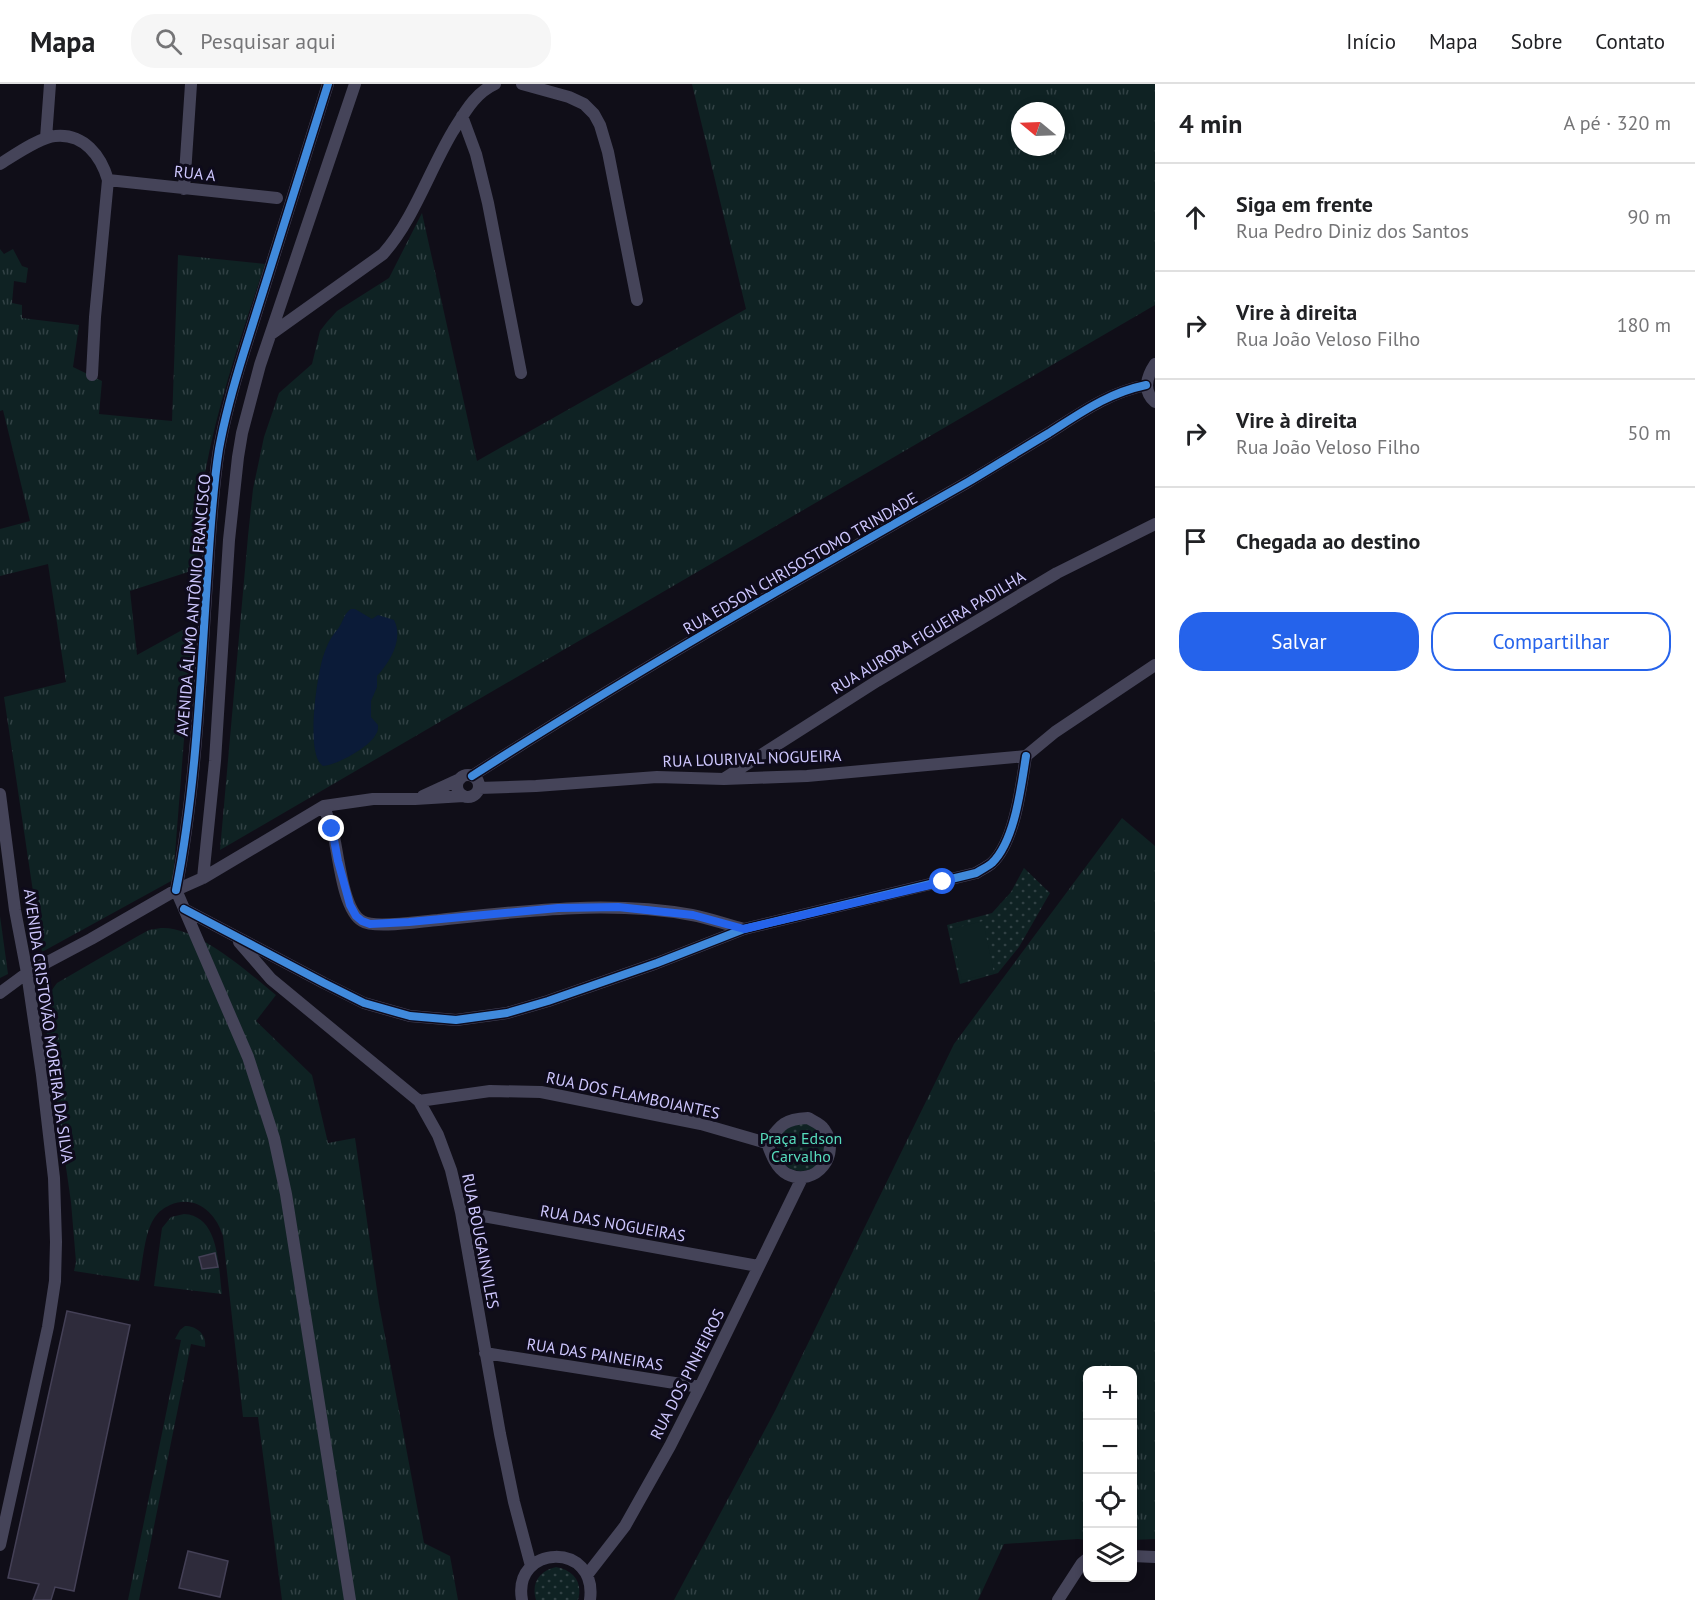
<!DOCTYPE html>
<html lang="pt">
<meta charset="utf-8">
<style>
:root{--surface:#fff;--page:#f6f6f6;--text:#202124;--muted:#757577;--line:#e0e0e0;--accent:#2563eb}
body{margin:0;font-family:"PT Sans",sans-serif;background:var(--page);color:var(--text)}
.controls{position:absolute;right:18px;bottom:18px;display:grid;overflow:hidden;border-radius:12px;box-shadow:0 3px 9px #0003}
.controls button{width:54px;height:54px;display:grid;place-items:center;padding:0;border:0;border-bottom:2px solid var(--line);background:var(--surface);color:var(--text);font:30px sans-serif}
.compass{position:absolute;left:1011px;top:18px;width:54px;height:54px;border-radius:50%;background:var(--surface);box-shadow:0 3px 9px #0003;rotate:289deg}
.stop{position:absolute;width:18px;height:18px;margin:-14px;border:4px solid #2563eb;border-radius:50%;background:#fff}
.stop.end{background:#2563eb;border-color:#fff;box-shadow:0 2px 6px #0008}
.list{margin:0;padding:0;list-style:none}
h2{display:flex;justify-content:space-between;align-items:center;height:78px;margin:0;padding:0 24px;font-size:26px}
h2 small{font-size:20px;font-weight:400;color:var(--muted)}
.list li{display:grid;grid-template-columns:39px 1fr auto;gap:18px;align-items:center;box-sizing:border-box;height:108px;padding:0 24px;border-top:2px solid var(--line)}
.list b{display:block;font-size:22px;white-space:nowrap}
.list p{margin:0;font-size:20px;white-space:nowrap;color:var(--muted)}
.list em{font-size:20px;font-style:normal;color:var(--muted)}
.actions{display:flex;gap:12px;padding:18px 24px}
.actions a{flex:1;padding:14px 0;border:2px solid var(--accent);border-radius:24px;text-align:center;font-size:21px;color:var(--accent)}
.actions .main{background:var(--accent);color:#fff}
.icon{flex:none;width:33px;height:33px;fill:none;stroke:currentColor;stroke-width:2;stroke-linecap:round;stroke-linejoin:round}
.map{position:relative;flex:none;width:1155px;height:1516px;overflow:hidden}
header{display:flex;align-items:center;gap:36px;box-sizing:border-box;height:84px;padding:0 30px;background:var(--surface);border-bottom:2px solid var(--line)}
header strong{font-size:28px}
nav{display:flex;gap:33px;margin-inline-start:auto;font-size:21px}
.search{width:420px;height:54px;background:var(--page);display:flex;align-items:center;gap:15px;box-sizing:border-box;padding:0 21px;border-radius:24px;color:var(--muted);font-size:22px}
main{display:flex}
aside{flex:1;background:var(--surface)}
.map>svg:first-child{display:block}
.grass{fill:url(#grass-tufts);fill-rule:evenodd}
.park{fill:url(#park-dots)}
.pitch{fill:#0f2223}
.water{fill:#0b1b38}
.building{fill:#2e2b3b;stroke:#444056;stroke-width:1.5}
.lines{fill:none;stroke-linecap:round;stroke-linejoin:round}
.minor{stroke:#454459;stroke-width:12}
.cycleway-casing{stroke:#0e0b1b;stroke-width:11}
.cycleway{stroke:#408adc;stroke-width:8}
.route{stroke:#2563eb;stroke-width:8}
.labels{text-anchor:middle;stroke-width:6;stroke-linejoin:round;paint-order:stroke}
.street-label{font-size:16px;fill:#cec7fe;stroke:#0e0b1b}
.park-label{font-size:16px;fill:#56dbbc;stroke:#0e0b1b}
</style>
<header>
<strong>Mapa</strong>
<div class="search"><svg class="icon" aria-label="search" viewBox="0 0 24 24"><circle cx="10" cy="10" r="6"/><path d="M15 15l6 6"/></svg>Pesquisar aqui</div>
<nav><a>Início</a><a>Mapa</a><a>Sobre</a><a>Contato</a></nav>
</header>
<main>
<div class="map">
<svg width="1155" height="1516" viewBox="0 0 1155 1516">
<defs>
<pattern id="grass-tufts" width="24" height="20" patternUnits="userSpaceOnUse" patternTransform="scale(1.5)"><rect width="24" height="20" fill="#0f2223"/><path d="M3 7l-1-3M5 7V3M7 7l1-3M15 17l-1-3M17 17v-4M19 17l1-3" fill="none" stroke="#314144"/></pattern>
<pattern id="park-dots" width="8" height="8" patternUnits="userSpaceOnUse" patternTransform="scale(1.5)"><rect width="8" height="8" fill="#0f2223"/><path d="M2 2h.1M6 6h.1" fill="none" stroke="#314144" stroke-width="1.8" stroke-linecap="round"/></pattern>
</defs>
<rect width="100%" height="100%" fill="#100e18"/>
<!-- grass -->
<path class="grass" d="M692 0H1155V221L220 766 248 452 253 405 264 353 279 309 312 280 320 247 327 238 337 227 389 194 422 129 477 377 746 225ZM1020 27H1056V63H1020Z
M0 165 4 170 13 165 22 182 28 184 26 199 14 197 12 219 22 221V234L79 241 73 283 102 297 99 330 172 337 178 171 265 180C243 247 219 315 206 384 200 415 200 453 197 485L130 507 137 571 193 540 173 796 42 868 4 613 66 598 48 480 0 492V445L30 437 3 326 0 327Z
M1122 734 1155 762V1455L1133 1456 1132 1286H1088L1087 1456 1078 1455 1004 1460 978 1516H674L776 1325 954 960Z
M0 832 8 890 0 894Z
M161 844C197 842 248 888 276 911L256 937 312 991 328 1059 355 1054 379 1220 424 1459 450 1472 458 1516H282L258 1333H243L223 1152C216 1129 196 1110 170 1121 164 1124 159 1127 155 1133 144 1148 143 1179 139 1197L74 1187 76 1178 71 1118 44 930C46 917 49 909 57 899L138 852 149 846Z
M184 1130C220 1132 218 1183 222 1210L154 1202 162 1144 171 1133Z
M185 1242C197 1242 207 1251 205 1263L191 1260 139 1516H128L181 1256 175 1255 180 1246Z"/>
<!-- park -->
<path class="park" d="M1024 784 1050 809 1019 863 998 889 960 900 947 841 992 829 1011 808Z
M777 1063a24 24 0 1 1 48 0a24 24 0 1 1-48 0Z
M556 1483C574 1486 583 1499 578 1516H536C531 1499 539 1487 556 1483Z"/>
<!-- pitch -->
<path class="pitch" d="M983 837 994 889 962 896 951 845Z"/>
<!-- water -->
<path class="water" d="M351 525H355L372 535 378 531 394 536C404 555 390 578 377 592V603L371 617V633L378 641C378 645 378 647 376 650 370 663 337 681 323 682 305 671 317 592 323 573 325 567 327 561 330 556 333 550 338 546 341 540 344 534 345 529 351 525Z"/>
<!-- building -->
<path class="building" d="M215 1169 218 1183 202 1185 199 1173Z
M67 1227 130 1241 74 1507 55 1503 51 1516H33L39 1500 8 1494Z
M188 1467 228 1477 220 1513 179 1504Z"/>
<g class="lines">
<!-- minor -->
<path class="minor" d="M522 0 569 13 584 20 594 30 600 41 608 68 637 216
M462 32 476 70 488 119 521 289
M46 54 50 0
M0 80C13 72 40 53 55 52 84 49 101 72 108 96L95 233 92 291
M108 96 277 114
M184 105 191 0
M271 250 383 170C414 135 429 87 453 47 465 28 475 9 495 0
M1155 280C1147 292 1142 307 1155 318
M1026 672 1055 648 1155 581
M457 702a11 11 0 1 1 22 0a11 11 0 1 1-22 0Z
M472 692C634 588 801 493 968 398 995 382 1022 365 1049 349 1082 328 1108 309 1146 301
M725 694 877 597 1057 489 1155 440
M479 704 536 702 657 693 724 695 807 692 1026 672
M0 710 15 826 27 889 42 991 54 1094 56 1158 55 1197 48 1243 0 1461
M423 712 460 695
M324 722C326 729 329 737 332 744 338 765 342 826 362 837 374 845 422 837 438 836 522 827 608 816 692 831 709 834 727 841 744 845
M203 794 215 677 229 456 238 373 242 349 260 281 355 0
M176 806C196 705 200 600 207 497 210 453 212 409 219 365 225 332 234 300 244 268L328 0
M176 806 248 973 274 1054 286 1110 350 1516
M184 825 324 899 364 919 410 932 456 936 507 929 548 917 657 879 744 845 976 789C981 786 987 783 992 779 1015 757 1021 703 1026 672
M239 858 271 895 419 1017 438 1051 451 1086 461 1128 500 1350 514 1418 531 1482
M0 909 27 889 91 855 176 806 203 794 324 722 373 715H415L464 712
M419 1017 490 1007 541 1008 701 1040 767 1059
M808 1034C813 1037 821 1040 824 1045 842 1070 816 1104 787 1090 776 1084 771 1070 767 1059 781 1040 785 1035 808 1034Z
M461 1128 758 1182
M485 1269 700 1303
M1132 1472 1155 1473
M587 1491 625 1442 670 1362 700 1303 802 1094
M522 1516C512 1460 598 1457 590 1516
M1058 1516 1082 1479 1088 1474"/>
<defs>
<path id="cycleway" d="M472 692C634 588 801 493 968 398 995 382 1022 365 1049 349 1082 328 1108 309 1146 301
M176 806C196 705 200 600 207 497 210 453 212 409 219 365 225 332 234 300 244 268L328 0
M184 825 324 899 364 919 410 932 456 936 507 929 548 917 657 879 744 845 976 789C981 786 987 783 992 779 1015 757 1021 703 1026 672"/>
</defs>
<!-- cycleway casing -->
<use href="#cycleway" class="cycleway-casing"/>
<!-- cycleway -->
<use href="#cycleway" class="cycleway"/>
</g>
<g class="lines">
<!-- route -->
<path class="route" d="M332 745 338 777 350 821 356 832 362 837 370 840 409 838 558 824 618 823 693 831 744 845 943 798"/>
</g>
<g class="labels">
<!-- street labels -->
<g class="street-label">
<text transform="translate(195 89) rotate(6)" y="6">RUA A</text>
<text transform="translate(800 479) rotate(-30)" y="6">RUA EDSON CHRISOSTOMO TRINDADE</text>
<text transform="translate(193 521) rotate(-85)" y="6">AVENIDA ÁLIMO ANTÔNIO FRANCISCO</text>
<text transform="translate(928 548) rotate(-31)" y="6">RUA AURORA FIGUEIRA PADILHA</text>
<text transform="translate(752 674) rotate(-2)" y="6">RUA LOURIVAL NOGUEIRA</text>
<text transform="translate(49 942) rotate(82)" y="6">AVENIDA CRISTOVÃO MOREIRA DA SILVA</text>
<text transform="translate(633 1011) rotate(12)" y="6">RUA DOS FLAMBOIANTES</text>
<text transform="translate(613 1139) rotate(10)" y="6">RUA DAS NOGUEIRAS</text>
<text transform="translate(481 1157) rotate(79)" y="6">RUA BOUGAINVILES</text>
<text transform="translate(595 1270) rotate(9)" y="6">RUA DAS PAINEIRAS</text>
<text transform="translate(687 1290) rotate(-63)" y="6">RUA DOS PINHEIROS</text>
</g>
<!-- park labels -->
<g class="park-label">
<text x="801" y="1060">Praça Edson<tspan x="801" dy="18">Carvalho</tspan></text>
</g>
</g>
</svg>
<div class="controls">
<button>+</button>
<button>−</button>
<button><svg class="icon" aria-label="locate" viewBox="0 0 24 24"><circle cx="12" cy="12" r="6"/><path d="M12 2v4M12 18v4M2 12h4M18 12h4"/></svg></button>
<button><svg class="icon" aria-label="layers" viewBox="0 0 24 24"><path d="M12 4l9 5-9 5-9-5zM3 14l9 5 9-5"/></svg></button>
</div>
<svg class="compass" viewBox="-18 -18 36 36"><path d="M0-13l5 13h-10z" fill="#e53935"/><path d="M0 13l5-13h-10z" fill="#757577"/></svg>
<div class="stop" style="left:943px;top:798px"></div>
<div class="stop end" style="left:332px;top:745px"></div>
</div>
<aside>
<h2>4 min<small>A pé · 320 m</small></h2>
<ul class="list">
<li><svg class="icon" aria-label="ahead" viewBox="0 0 24 24"><path d="M12 20V5M6 11l6-6 6 6"/></svg><div><b>Siga em frente</b><p>Rua Pedro Diniz dos Santos</p></div><em>90 m</em></li>
<li><svg class="icon" aria-label="right" viewBox="0 0 24 24"><path d="M7 20v-9h11M14 6l5 5-5 5"/></svg><div><b>Vire à direita</b><p>Rua João Veloso Filho</p></div><em>180 m</em></li>
<li><svg class="icon" aria-label="right" viewBox="0 0 24 24"><path d="M7 20v-9h11M14 6l5 5-5 5"/></svg><div><b>Vire à direita</b><p>Rua João Veloso Filho</p></div><em>50 m</em></li>
<li><svg class="icon" aria-label="arrive" viewBox="0 0 24 24"><path d="M6 21V4h12l-3 4 3 4H6"/></svg><div><b>Chegada ao destino</b></div></li>
</ul>
<div class="actions"><a class="main">Salvar</a><a>Compartilhar</a></div>
</aside>
</main>
